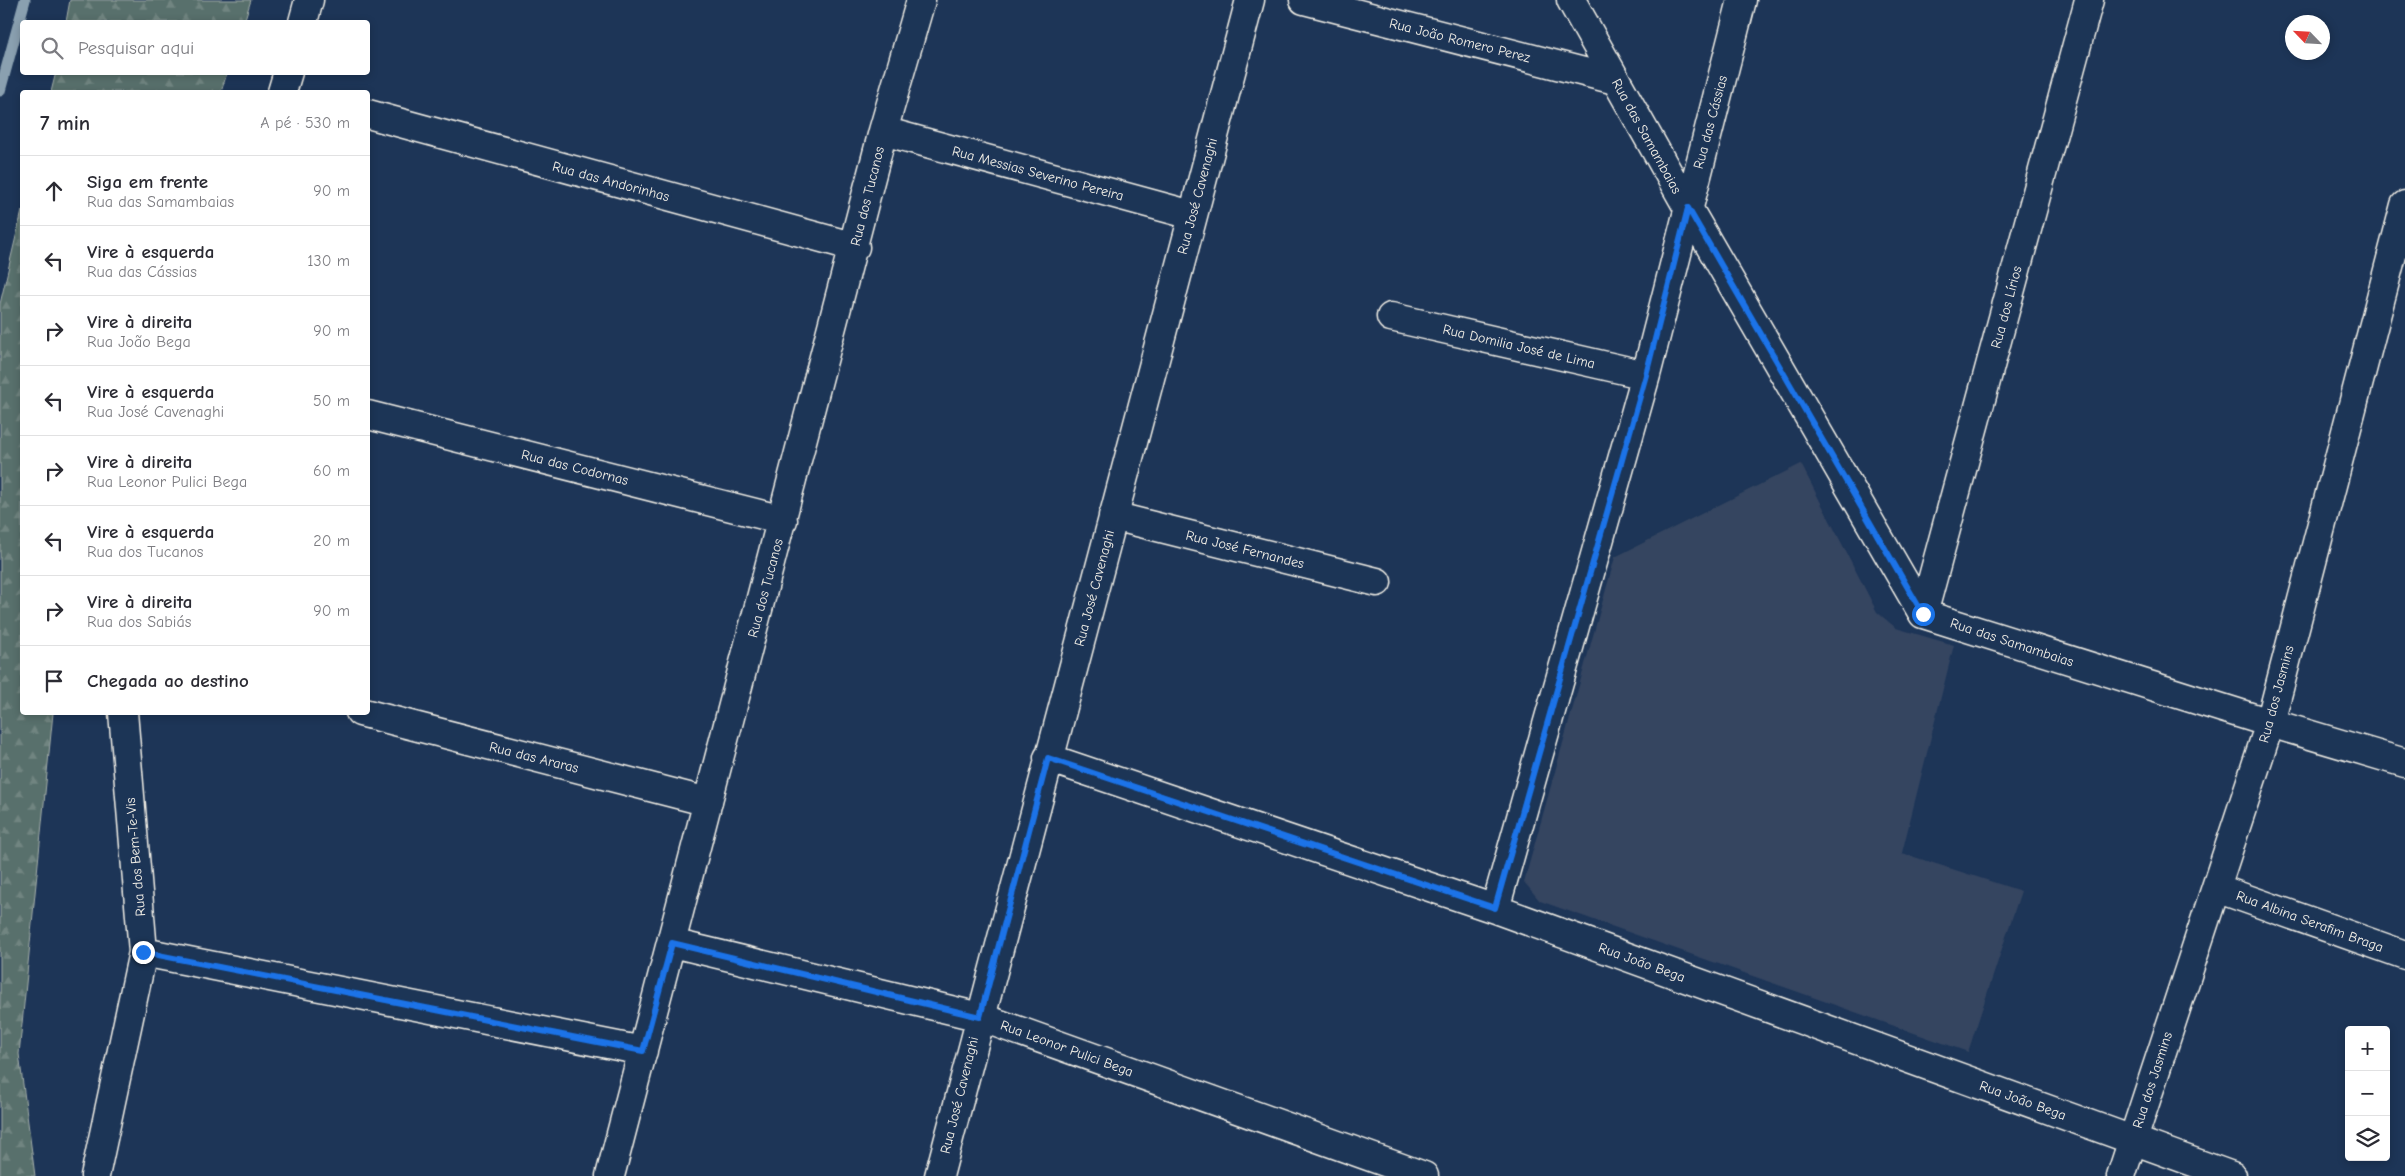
<!DOCTYPE html>
<html lang="pt">
<meta charset="utf-8">
<style>
:root{--surface:#fff;--page:#f2f2f3;--text:#2b2b33;--muted:#7c7c81;--line:#e1e1e2}
body{margin:0;font-family:"Comic Neue",sans-serif;background:var(--page);color:var(--text)}
.controls{position:absolute;right:15px;bottom:15px;display:grid;overflow:hidden;border-radius:5px;box-shadow:0 2px 8px #0003}
.controls button{width:45px;height:45px;display:grid;place-items:center;padding:0;border:0;border-bottom:1px solid var(--line);background:var(--surface);color:var(--text);font:25px sans-serif}
.compass{position:absolute;left:2285px;top:15px;width:45px;height:45px;border-radius:50%;background:var(--surface);box-shadow:0 2px 8px #0003;rotate:295deg}
.stop{position:absolute;width:15px;height:15px;margin:-11px;border:4px solid #1a73e8;border-radius:50%;background:#fff}
.stop.end{background:#1a73e8;border-color:#fff;box-shadow:0 1px 5px #0008}
.list{margin:0;padding:0;list-style:none}
h2{display:flex;justify-content:space-between;align-items:center;height:65px;margin:0;padding:0 20px;font-size:21px}
h2 small{font-size:16px;font-weight:400;color:var(--muted)}
.list li{display:grid;grid-template-columns:32px 1fr auto;gap:15px;align-items:center;box-sizing:border-box;height:70px;padding:0 20px;border-top:1px solid var(--line)}
.list b{display:block;font-size:19px;white-space:nowrap}
.list p{margin:0;font-size:16px;white-space:nowrap;color:var(--muted)}
.list em{font-size:16px;font-style:normal;color:var(--muted)}
.icon{flex:none;width:28px;height:28px;fill:none;stroke:currentColor;stroke-width:2;stroke-linecap:round;stroke-linejoin:round}
.map{position:relative;flex:none;width:2405px;height:1176px;overflow:hidden}
.search{position:absolute;background:var(--surface);box-shadow:0 2px 8px #0003;left:20px;top:20px;width:350px;height:55px;display:flex;align-items:center;gap:12px;box-sizing:border-box;padding:0 18px;border-radius:5px;color:var(--muted);font-size:19px}
.panel{position:absolute;background:var(--surface);box-shadow:0 2px 8px #0003;left:20px;top:90px;width:350px;height:625px;border-radius:5px}
.map>svg:first-child{display:block}
.built{fill:#344460}
.forest{fill:url(#forest-firs);stroke:#a6b0aa}
.lines{fill:none;stroke-linecap:round;stroke-linejoin:round}
.stream{stroke:#8aa0b0;stroke-width:11}
.street-casing{stroke:#f4f1e8;stroke-width:31}
.street{stroke:#1d3557;stroke-width:28}
.route{stroke:#1a73e8;stroke-width:6}
.labels{text-anchor:middle;stroke-width:5;stroke-linejoin:round;paint-order:stroke}
.street-label{font-size:14px;fill:#f4f1e8;stroke:#1d3557}
</style>
<div class="map">
<svg width="2405" height="1176" viewBox="0 0 2405 1176">
<defs>
<pattern id="forest-firs" width="22" height="20" patternUnits="userSpaceOnUse" patternTransform="scale(1.25)"><rect width="22" height="20" fill="#59706c"/><path d="M5 1l3.5 6h-7zM16 11l3.5 6h-7z" fill="#718581"/></pattern>
</defs>
<rect width="100%" height="100%" fill="#1d3557"/>
<filter id="ink" filterUnits="userSpaceOnUse"><feTurbulence type="fractalNoise" baseFrequency=".02" numOctaves="2"/><feDisplacementMap in="SourceGraphic" scale="10" xChannelSelector="R" yChannelSelector="G"/><feConvolveMatrix kernelMatrix="1 2 1 2 8 2 1 2 1" color-interpolation-filters="sRGB"/></filter>
<g filter="url(#ink)">
<!-- built -->
<path class="built" d="M1801 464 1877 612 1896 628 1954 645 1902 853 2021 891 1968 1052 1540 901 1524 882 1615 557Z"/>
<!-- forest -->
<path class="forest" d="M70 0H251L244 22H66Z
M56 72H227V73L221 92H51Z
M22 211V712L53 713 19 1054 35 1176H0V304Z"/>
<g class="lines">
<!-- stream -->
<path class="stream" d="M0 91 25 0"/>
<defs>
<path id="street" d="M1304 0 1615 80
M1571 0 1688 208 1923 614 2270 723 2405 763
M303 22 309 0
M282 92 288 72
M368 114 855 247
M883 131 1192 215
M1391 317 1646 375
M368 415 783 520
M1113 516 1377 582
M1923 614 2089 0
M360 712 708 802
M1048 758 1495 909 2232 1176
M2216 888 2405 955
M1495 909 1646 375 1742 0
M672 943 980 1017 1424 1176
M143 952 643 1051
M95 1176 143 952 123 712
M610 1176 883 131 921 0
M939 1176 1250 0
M2121 1176 2270 723 2405 205"/>
</defs>
<!-- street casing -->
<use href="#street" class="street-casing"/>
<!-- street -->
<use href="#street" class="street"/>
</g>
</g>
<g class="lines" filter="url(#ink)">
<!-- route -->
<path class="route" d="M143 952 643 1051 672 943 980 1017 1048 758 1495 908 1646 375 1688 208 1923 614"/>
</g>
<g class="labels">
<!-- street labels -->
<g class="street-label">
<text transform="translate(1460 40) rotate(14)" y="5">Rua João Romero Perez</text>
<text transform="translate(1710 122) rotate(-75)" y="5">Rua das Cássias</text>
<text transform="translate(1647 136) rotate(61)" y="5">Rua das Samambaias</text>
<text transform="translate(1038 173) rotate(15)" y="5">Rua Messias Severino Pereira</text>
<text transform="translate(611 181) rotate(15)" y="5">Rua das Andorinhas</text>
<text transform="translate(867 196) rotate(-76)" y="5">Rua dos Tucanos</text>
<text transform="translate(1197 196) rotate(-75)" y="5">Rua José Cavenaghi</text>
<text transform="translate(2006 307) rotate(-75)" y="5">Rua dos Lírios</text>
<text transform="translate(1519 346) rotate(13)" y="5">Rua Domilia José de Lima</text>
<text transform="translate(575 467) rotate(14)" y="5">Rua das Codornas</text>
<text transform="translate(1245 549) rotate(14)" y="5">Rua José Fernandes</text>
<text transform="translate(765 588) rotate(-75)" y="5">Rua dos Tucanos</text>
<text transform="translate(1094 588) rotate(-75)" y="5">Rua José Cavenaghi</text>
<text transform="translate(2012 642) rotate(18)" y="5">Rua das Samambaias</text>
<text transform="translate(2276 694) rotate(-75)" y="5">Rua dos Jasmins</text>
<text transform="translate(534 757) rotate(14)" y="5">Rua das Araras</text>
<text transform="translate(135 857) rotate(-95)" y="5">Rua dos Bem-Te-Vis</text>
<text transform="translate(2310 921) rotate(20)" y="5">Rua Albina Serafim Braga</text>
<text transform="translate(1642 962) rotate(20)" y="5">Rua João Bega</text>
<text transform="translate(1067 1048) rotate(20)" y="5">Rua Leonor Pulici Bega</text>
<text transform="translate(2152 1080) rotate(-72)" y="5">Rua dos Jasmins</text>
<text transform="translate(959 1095) rotate(-76)" y="5">Rua José Cavenaghi</text>
<text transform="translate(2023 1100) rotate(20)" y="5">Rua João Bega</text>
</g>
</g>
</svg>
<div class="controls">
<button>+</button>
<button>−</button>
<button><svg class="icon" aria-label="layers" viewBox="0 0 24 24"><path d="M12 4l9 5-9 5-9-5zM3 14l9 5 9-5"/></svg></button>
</div>
<svg class="compass" viewBox="-18 -18 36 36"><path d="M0-13l5 13h-10z" fill="#e53935"/><path d="M0 13l5-13h-10z" fill="#7c7c81"/></svg>
<div class="stop" style="left:1923px;top:614px"></div>
<div class="stop end" style="left:143px;top:952px"></div>
<div class="search"><svg class="icon" aria-label="search" viewBox="0 0 24 24"><circle cx="10" cy="10" r="6"/><path d="M15 15l6 6"/></svg>Pesquisar aqui</div>
<section class="panel">
<h2>7 min<small>A pé · 530 m</small></h2>
<ul class="list">
<li><svg class="icon" aria-label="ahead" viewBox="0 0 24 24"><path d="M12 20V5M6 11l6-6 6 6"/></svg><div><b>Siga em frente</b><p>Rua das Samambaias</p></div><em>90 m</em></li>
<li><svg class="icon" aria-label="left" viewBox="0 0 24 24"><path d="M17 20v-9H6M10 6l-5 5 5 5"/></svg><div><b>Vire à esquerda</b><p>Rua das Cássias</p></div><em>130 m</em></li>
<li><svg class="icon" aria-label="right" viewBox="0 0 24 24"><path d="M7 20v-9h11M14 6l5 5-5 5"/></svg><div><b>Vire à direita</b><p>Rua João Bega</p></div><em>90 m</em></li>
<li><svg class="icon" aria-label="left" viewBox="0 0 24 24"><path d="M17 20v-9H6M10 6l-5 5 5 5"/></svg><div><b>Vire à esquerda</b><p>Rua José Cavenaghi</p></div><em>50 m</em></li>
<li><svg class="icon" aria-label="right" viewBox="0 0 24 24"><path d="M7 20v-9h11M14 6l5 5-5 5"/></svg><div><b>Vire à direita</b><p>Rua Leonor Pulici Bega</p></div><em>60 m</em></li>
<li><svg class="icon" aria-label="left" viewBox="0 0 24 24"><path d="M17 20v-9H6M10 6l-5 5 5 5"/></svg><div><b>Vire à esquerda</b><p>Rua dos Tucanos</p></div><em>20 m</em></li>
<li><svg class="icon" aria-label="right" viewBox="0 0 24 24"><path d="M7 20v-9h11M14 6l5 5-5 5"/></svg><div><b>Vire à direita</b><p>Rua dos Sabiás</p></div><em>90 m</em></li>
<li><svg class="icon" aria-label="arrive" viewBox="0 0 24 24"><path d="M6 21V4h12l-3 4 3 4H6"/></svg><div><b>Chegada ao destino</b></div></li>
</ul>
</section>
</div>
